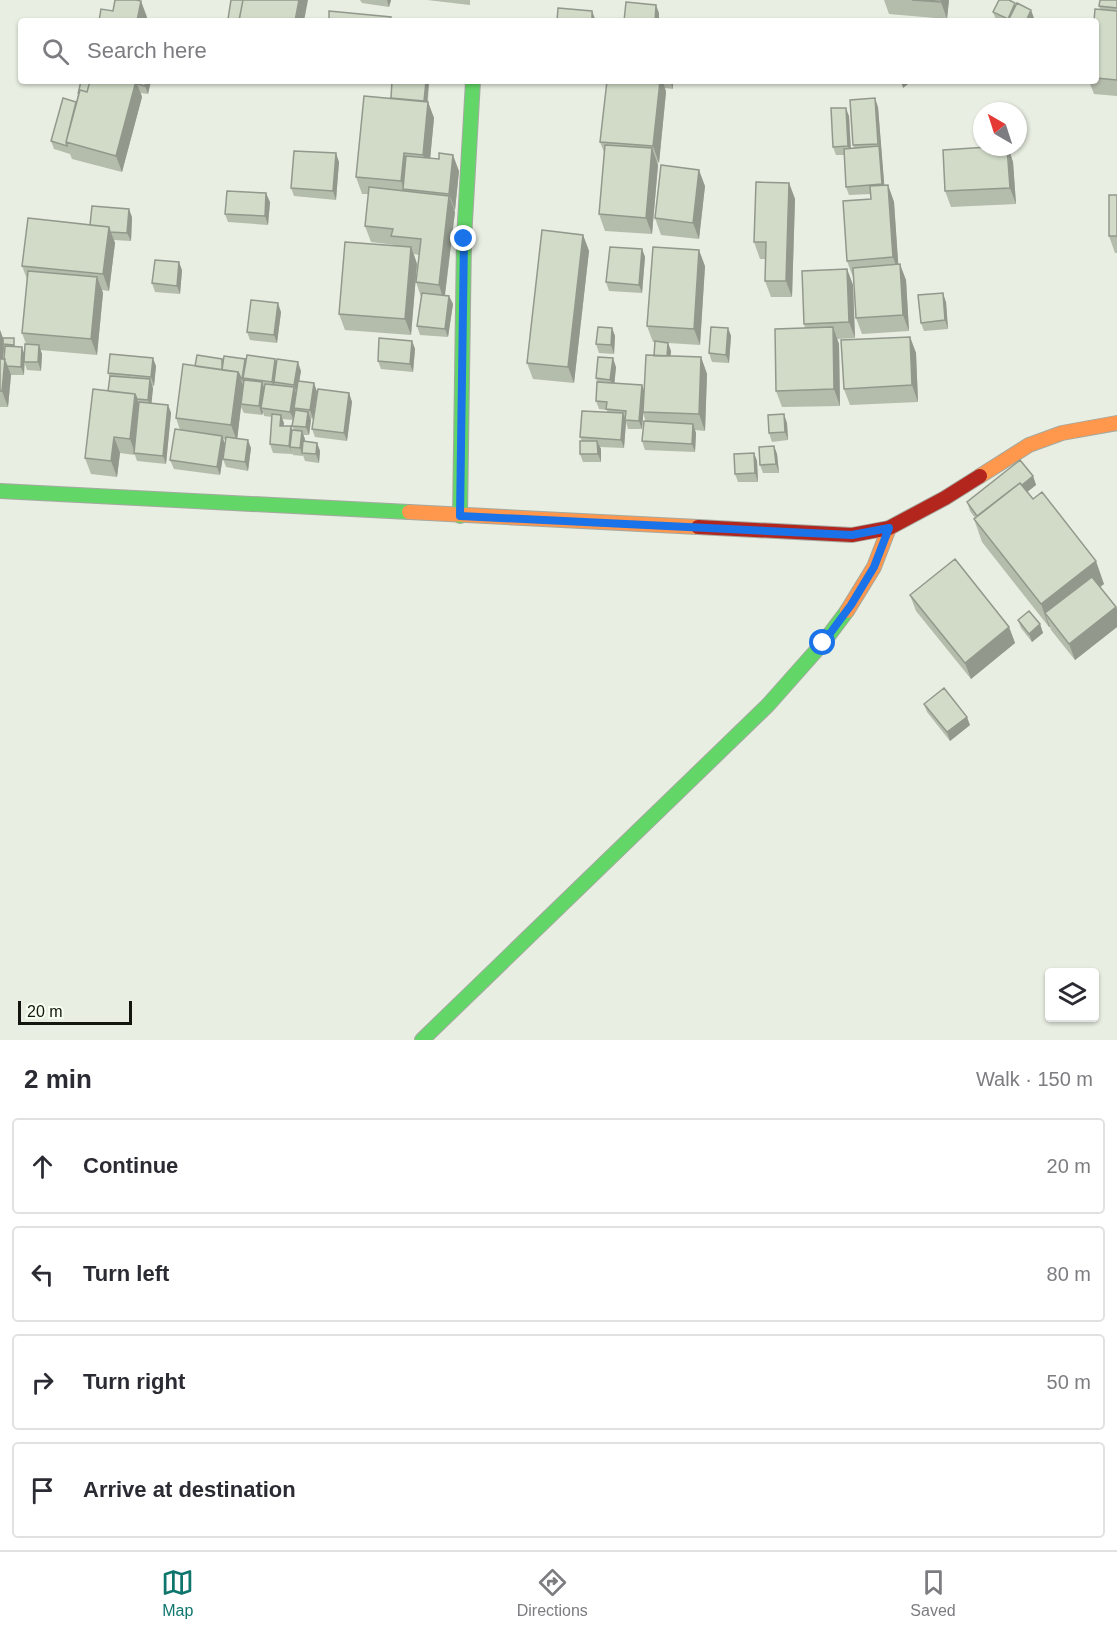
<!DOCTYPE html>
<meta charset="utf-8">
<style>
:root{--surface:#fff;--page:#f7f7f7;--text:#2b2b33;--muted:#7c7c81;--line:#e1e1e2;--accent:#0f766e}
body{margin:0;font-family:Arial,sans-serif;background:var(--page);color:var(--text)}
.controls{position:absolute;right:18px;bottom:18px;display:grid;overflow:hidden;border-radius:6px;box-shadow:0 2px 4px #0004}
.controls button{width:54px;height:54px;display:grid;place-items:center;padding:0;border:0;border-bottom:2px solid var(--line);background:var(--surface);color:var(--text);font:30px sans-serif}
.compass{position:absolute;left:973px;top:102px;width:54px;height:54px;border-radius:50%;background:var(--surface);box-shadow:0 2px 4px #0004;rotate:321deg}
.scale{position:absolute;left:18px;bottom:15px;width:114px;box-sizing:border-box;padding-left:6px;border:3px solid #12160e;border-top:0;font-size:16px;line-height:21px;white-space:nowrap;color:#12160e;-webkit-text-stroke:4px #f7fff1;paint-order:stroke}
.stop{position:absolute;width:18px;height:18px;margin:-14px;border:4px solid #1a73e8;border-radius:50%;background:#fff}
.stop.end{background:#1a73e8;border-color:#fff;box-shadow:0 2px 6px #0008}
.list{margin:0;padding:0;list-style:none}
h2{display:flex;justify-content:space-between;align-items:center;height:78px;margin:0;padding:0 24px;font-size:26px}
h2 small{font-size:20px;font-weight:400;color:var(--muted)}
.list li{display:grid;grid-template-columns:39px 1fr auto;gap:18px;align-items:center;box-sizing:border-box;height:96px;margin:0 12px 12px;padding:0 12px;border:2px solid var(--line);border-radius:6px}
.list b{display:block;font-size:22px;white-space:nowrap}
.list em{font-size:20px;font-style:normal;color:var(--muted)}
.icon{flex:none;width:33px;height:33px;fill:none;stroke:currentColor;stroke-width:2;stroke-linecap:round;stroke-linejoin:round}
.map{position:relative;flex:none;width:1117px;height:1040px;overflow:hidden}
.search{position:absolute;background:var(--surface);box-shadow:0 2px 4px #0004;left:18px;right:18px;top:18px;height:66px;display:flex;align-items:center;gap:15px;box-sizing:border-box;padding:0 21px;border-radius:6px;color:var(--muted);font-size:22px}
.sheet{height:510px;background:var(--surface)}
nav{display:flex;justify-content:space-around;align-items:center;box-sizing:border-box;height:84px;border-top:2px solid var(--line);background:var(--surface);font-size:16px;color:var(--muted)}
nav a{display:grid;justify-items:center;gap:3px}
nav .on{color:var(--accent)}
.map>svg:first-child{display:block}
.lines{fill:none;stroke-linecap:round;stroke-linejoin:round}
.fast-casing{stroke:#a4a9a0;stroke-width:16}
.slow-casing{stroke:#a4a9a0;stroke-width:16}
.jam-casing{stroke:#a4a9a0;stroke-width:16}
.fast{stroke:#63d668;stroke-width:14}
.slow{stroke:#ff974d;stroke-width:14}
.jam{stroke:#b3261e;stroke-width:14}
.wall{fill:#b4bcac;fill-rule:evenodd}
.shaded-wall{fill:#92998c}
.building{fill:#d1dbc8;stroke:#92998c;stroke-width:1.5}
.route{stroke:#1a73e8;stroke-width:8}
</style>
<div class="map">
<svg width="1117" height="1040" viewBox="0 0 1117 1040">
<rect width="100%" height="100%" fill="#e8eee2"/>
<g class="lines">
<defs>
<path id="fast" d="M0 491 409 512
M460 516 464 239 473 81
M422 1040 768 705 823 643 847 611"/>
<path id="slow" d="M980 476 1029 445 1062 433 1117 423
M409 512 698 527
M847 611 874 567 889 528"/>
<path id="jam" d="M698 527 852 535 889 528 945 498 980 476"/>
</defs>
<!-- fast casing -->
<use href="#fast" class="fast-casing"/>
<!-- slow casing -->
<use href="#slow" class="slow-casing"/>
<!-- jam casing -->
<use href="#jam" class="jam-casing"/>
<!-- fast -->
<use href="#fast" class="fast"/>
<!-- slow -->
<use href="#slow" class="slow"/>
<!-- jam -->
<use href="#jam" class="jam"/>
</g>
<!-- wall -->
<path class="wall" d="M360 0H391L389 7 362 3Z
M427 0H470V5Z
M884 0H949L947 19 889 14Z
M1117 0V96L1094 94 1089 81H1096V21L1100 9 1099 6Z
M1016 5 1034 18 1033 21 996 20 993 12Z
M81 81H151L148 94 141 93 142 97 122 172 72 159 70 154 54 149 51 141 76 102Z
M392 81H429L428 102 434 118 430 158 459 171 455 210H454L455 212 445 296H449L453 304 448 337 420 335 417 326 421 297 416 282 419 255 414 254 417 264 411 335 345 330 339 314 395 246V245L371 242 365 226 369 194H362L356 177 391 98Z
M559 81H594V84L560 82Z
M607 81H673V89L665 88 666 92 659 163 657 162 658 165 652 234 605 231 599 214 604 152 600 142Z
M878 107 884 185H888L894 202 898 264 906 280 909 331 862 334 856 318 854 277H853L847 261 871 199V194L849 195 846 187 844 155H836L833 147 849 116 851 148H854L853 145Z
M1008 147 1013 162 1016 204 951 207 945 191Z
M339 162 336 200 294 196 291 188Z
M789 183 795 199 792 297H771L765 281V259H760L754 242Z
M705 186 699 239 661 235 655 218Z
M1117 195V253H1115L1109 236Z
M270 202 268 225 228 222 225 214Z
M132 217 131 241 114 240 115 243 109 291 102 290 103 293 97 355 40 350 42 354 41 371 27 370 25 364 24 375H11L8 407H0V330L3 338 17 347 25 354 26 344 22 333 27 279 22 266 90 225ZM4 347 5 350 4 359H3Z
M583 235 589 251 574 383 533 379 527 363Z
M642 249 645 257 642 293 609 291 606 282Z
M705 266 700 345 668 343 671 351 670 356 701 357 707 374 705 431 695 430 696 433 695 452 645 450 642 441 646 422 643 413 642 429H628L626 422 624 448 600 447 601 449V462H583L580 454 582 441 580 437 607 412V410L599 409 596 401 597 382 596 378 616 367 614 383 644 391 654 356 655 342H653L647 326Z
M847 269 853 285 855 338 837 339 839 344 840 406 782 407 776 391 805 328 804 324Z
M182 270 180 294 155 292 152 283Z
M946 302 948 329 924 331 921 323Z
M281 312 277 343 250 340 247 332Z
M612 328 615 336 614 354 599 353 596 344Z
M728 328 731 336 729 363 712 362 709 353Z
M910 337 916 353 918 402 850 405 844 389Z
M412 341 415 349 413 372 381 369 378 361Z
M245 359 246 362 275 359 276 364 301 371 299 382 314 383 317 392 313 419 310 418 311 420 309 435H303L305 441 317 443 320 451 319 463 305 461 303 455V456L293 455 292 453V454L273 453 270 444 272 417 264 416 263 412 262 415 244 413 241 407 237 438 251 448 248 471 226 467 223 459 226 440 223 439 225 444 220 475 174 469 170 460 180 430 176 418 195 366ZM282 419 293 420 292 426 294 430H292L291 426H283Z
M156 366 154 386H152L153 388 151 403 168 405 171 413 166 464 137 461 135 455 120 453 117 477 91 474 85 458 108 391 110 378 108 373Z
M349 393 352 402 347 441 315 437 312 429Z
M787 423 788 440 772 442 769 433Z
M774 446 777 454 779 473H763L760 465Z
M754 453 757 461 758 482H738L735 474Z
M1033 476 1036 485 1027 492 1104 584 1100 587 1116 607 1117 609V627L1075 660 1051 630 1050 627H1049L982 542 974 519 975 518 970 511 967 502Z
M910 595 1009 627 1015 643 971 679 916 611Z
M1018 620 1040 624 1043 633 1032 642 1021 628Z
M924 704 970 725 950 741 927 712Z"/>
<!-- shaded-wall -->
<path class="shaded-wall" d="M299 0H308L304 21H295Z
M387 0H391L389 7Z
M942 0H949L947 19 941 2Z
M141 1 147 17 146 21H137Z
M656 5 659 13V21H655Z
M1031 10 1034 18 1033 21H1026Z
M592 11 596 21H592Z
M136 81 142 97 122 172 116 156Z
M146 81H151L148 94 145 86Z
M426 81H429V82L426 114 423 106Z
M660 81H663L666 92 659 163 653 146Z
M670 81H673V89Z
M901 81H912L903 88Z
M875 98 878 107 885 193 882 184Z
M428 102 434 118 429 171 423 155Z
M846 108 849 116 851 154 848 146Z
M1008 147 1013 162 1016 204 1010 188Z
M652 148 658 165 652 234 646 218Z
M336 153 339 162 336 200 333 191Z
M404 153 410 169 404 189 401 181Z
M453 155 459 171 455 210 449 194Z
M699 170 705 186 699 239 693 223Z
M789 183 795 199 792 297 786 281Z
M888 185 894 202 899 274 893 257Z
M266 193 270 202 268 225 265 216Z
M449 196 455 212 444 301 439 285Z
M129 209 132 217 131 241 127 233Z
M109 227 115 243 109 291 103 274Z
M583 235 589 251 574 383 568 367Z
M411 247 417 264 411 335 405 319Z
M642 249 645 257 642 293 639 285Z
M699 250 705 266 700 345 694 329Z
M179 262 182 270 180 294 177 286Z
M900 264 906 280 909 331 903 315Z
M847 269 853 285 855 338 849 322Z
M97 277 103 293 97 355 91 339Z
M943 293 946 302 948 329 945 320Z
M449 296 453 304 448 337 445 329Z
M278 303 281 312 277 343 274 335Z
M833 327 839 344 840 406 834 389Z
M612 328 615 336 614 354 611 345Z
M728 328 731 336 729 363 726 355Z
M0 330 4 341 3 344 4 347 2 375 0 370Z
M910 337 916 353 918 402 912 385Z
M412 341 415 349 413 372 410 364Z
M668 343 671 351 670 366 667 358Z
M39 345 42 354 41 371 38 362Z
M22 347 25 356 24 362V375L21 367Z
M701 357 707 374 705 431 699 414Z
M153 358 156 366 154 386 151 377Z
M613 358 616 367 614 388 610 380Z
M5 359 11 375 8 407 2 391Z
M245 359 248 368 243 378 245 383V387L242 379Z
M275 359 278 368 274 382 275 386V390L272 382Z
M298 362 301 371 297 394 294 385Z
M238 372 244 388 241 404V407L237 441 231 425Z
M150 379 153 388 151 409 148 400Z
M262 382 265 391 261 408 263 412 262 415 259 406Z
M314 383 317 392 313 419 310 410Z
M642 385 645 393 642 429 639 421Z
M294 387 297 396 294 408 295 410 294 420 290 412Z
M349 393 352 402 347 441 344 433Z
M135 394 141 410 135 453 130 439Z
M168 405 171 413 166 464 163 456Z
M308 412 311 420 309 435 306 427Z
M623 413 626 422 624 448 621 440Z
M784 414 787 423 788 440 785 432Z
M281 415 284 423 283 434 280 426Z
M693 424 696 433 695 452 692 444Z
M291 426 294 435 290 447 292 454 289 446Z
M302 431 305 439 303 453H302L303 456 300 448Z
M222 436 225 444 220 475 217 467Z
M114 437 120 453 117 477 111 461Z
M248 440 251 448 248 471 245 462Z
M597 441 601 449V462L598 454Z
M317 443 320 451 319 463 316 454Z
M774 446 777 454 779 473 776 464Z
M754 453 757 461 758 482 755 473Z
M1033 476 1036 485 983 527 980 519Z
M1096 561 1104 584 1053 624 1045 613 1050 627H1049L1041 604Z
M1116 607 1117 609V627L1075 660 1069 644Z
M1040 624 1043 633 1032 642 1029 634Z
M1009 627 1015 643 971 679 965 663Z
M967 717 970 725 950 741 947 732Z"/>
<!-- building -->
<path class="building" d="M115 0H136L141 1 137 21H99L101 9 113 11Z
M231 0H243L239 21 228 19Z
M243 0H299L295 21H248L239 20Z
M912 0H942L941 2Z
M999 0H1009L1015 3 1008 19 993 12Z
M1100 0H1117V8L1099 6Z
M626 2 656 5 655 21H624Z
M1017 3 1031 10 1026 21H1014L1009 19Z
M558 8 592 11V21H557Z
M1095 9 1117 11V80L1096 78V21H1094Z
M329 11 391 17 390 21H329Z
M81 81H90L87 92 80 90 78 94Z
M90 81H136L116 156 66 142 80 90 87 92Z
M136 81H146L145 86 138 84Z
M392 81H426L424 101 391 98Z
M607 81H660L653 146 600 142Z
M364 96 428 102 423 155 404 153 401 181 356 177Z
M63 98 76 102 66 142 67 146 51 141Z
M875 98 878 144 853 145 850 100Z
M831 108H846L848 146 833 147Z
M605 145 652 148 646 218 599 214Z
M879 146 882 184 846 187 844 149Z
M988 147H1007L1010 188 945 191 943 150Z
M294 151 336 153 333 191 291 188Z
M439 153 453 155 449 194 403 189 406 156 439 159Z
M661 165 699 170 693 223 655 218Z
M756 182 789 183 786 281H765L766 242H754Z
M888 185 893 257 847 261 843 201 871 199 870 186Z
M369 187 449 196 439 285 416 282 421 239 391 236 393 229 365 226Z
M227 191 266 193 265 216 225 214Z
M1109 195H1117V236H1109Z
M92 206 129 209 127 233 110 232 109 227 90 225Z
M28 218 109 227 103 274 22 266Z
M542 230 583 235 568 367 527 363Z
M345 242 411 247 405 319 339 314Z
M610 247 642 249 639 285 606 282Z
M653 247 699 250 694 329 647 326Z
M155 260 179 262 177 286 152 283Z
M900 264 903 315 856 318 853 268Z
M847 269 849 322 804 324 802 271Z
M28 271 97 277 91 339 22 333Z
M422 293 449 296 445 329 417 326Z
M943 293 945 320 921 323 918 295Z
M251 300 278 303 274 335 247 332Z
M598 327 612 328 611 345 596 344Z
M711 327 728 328 726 355 709 353Z
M833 327 834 389 776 391 775 329Z
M910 337 912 385 844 389 841 340Z
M3 338H14V345L3 344Z
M379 338 412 341 410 364 378 361Z
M655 341 668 343 667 356H654Z
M25 344 39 345 38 362H24Z
M5 346 22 347 21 367 7 366 4 359Z
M110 354 153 358 151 377 108 373Z
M197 355 222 359V370L195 366Z
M247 355 275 359 272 382 243 378Z
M646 355 701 357 699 414 643 412Z
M224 356 245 359 242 379 241 378 238 372 222 370Z
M598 357 613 358 610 380 596 378Z
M0 359H5L2 391H0Z
M277 359 298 362 294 385 274 382Z
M183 364 238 372 231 425 176 418Z
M110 376 150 379 148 400 137 399 135 394 108 391Z
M244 380 262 382 259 406 241 404Z
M298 381 314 383 310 410 294 408Z
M597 382 642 385 639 421 625 420 626 411 606 409 607 402 596 401Z
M265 384 294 387 290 412 261 408Z
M93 389 135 394 130 439 114 437 111 461 85 458Z
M318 389 349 393 344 433 312 429Z
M139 402 168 405 163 456 134 453Z
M295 410 308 412 306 427 292 426Z
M582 411 623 413 621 440 580 437Z
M272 414 281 415 280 426H291L289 446 270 444Z
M784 414 785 432 769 433 768 415Z
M644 421 693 424 692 444 642 441Z
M175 429 222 436 217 467 170 460Z
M292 430 302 431 300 448 290 447Z
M226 437 248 440 245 462 223 459Z
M303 441 317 443 316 454 302 453Z
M580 441H597L598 454H580Z
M774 446 776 464 760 465 759 447Z
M754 453 755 473 735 474 734 454Z
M1020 460 1033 476 1022 485 1020 483 977 516 967 502Z
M1020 483 1033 499 1042 492 1096 561 1041 604 974 519Z
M955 559 1009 627 965 663 910 595Z
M1092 577 1116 607 1069 644 1045 613Z
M1029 611 1040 624 1029 634 1018 620Z
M944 688 967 717 947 732 924 704Z"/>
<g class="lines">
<!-- route -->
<path class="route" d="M464 239 460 516 852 535 889 528 874 567 851 605 823 643"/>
</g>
</svg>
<div class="controls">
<button><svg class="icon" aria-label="layers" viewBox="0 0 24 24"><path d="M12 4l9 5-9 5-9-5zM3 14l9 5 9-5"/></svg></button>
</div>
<svg class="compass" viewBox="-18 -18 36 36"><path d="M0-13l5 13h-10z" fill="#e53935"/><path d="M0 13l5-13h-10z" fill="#7c7c81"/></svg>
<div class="scale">20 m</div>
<div class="stop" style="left:823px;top:643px"></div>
<div class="stop end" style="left:464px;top:239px"></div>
<div class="search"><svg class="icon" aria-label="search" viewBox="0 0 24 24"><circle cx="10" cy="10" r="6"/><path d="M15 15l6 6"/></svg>Search here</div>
</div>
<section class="sheet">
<h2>2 min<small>Walk · 150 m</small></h2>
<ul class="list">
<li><svg class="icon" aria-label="ahead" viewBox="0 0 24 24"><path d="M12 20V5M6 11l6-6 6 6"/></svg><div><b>Continue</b></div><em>20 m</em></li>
<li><svg class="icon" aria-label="left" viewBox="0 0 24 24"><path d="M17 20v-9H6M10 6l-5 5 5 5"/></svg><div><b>Turn left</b></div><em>80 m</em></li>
<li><svg class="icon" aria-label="right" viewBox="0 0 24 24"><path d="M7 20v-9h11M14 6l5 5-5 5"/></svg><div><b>Turn right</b></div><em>50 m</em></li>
<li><svg class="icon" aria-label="arrive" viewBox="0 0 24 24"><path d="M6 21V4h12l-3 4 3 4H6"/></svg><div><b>Arrive at destination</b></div></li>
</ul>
</section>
<nav>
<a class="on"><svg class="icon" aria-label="map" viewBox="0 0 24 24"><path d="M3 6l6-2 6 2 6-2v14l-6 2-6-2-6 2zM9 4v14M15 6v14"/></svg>Map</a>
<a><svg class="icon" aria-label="directions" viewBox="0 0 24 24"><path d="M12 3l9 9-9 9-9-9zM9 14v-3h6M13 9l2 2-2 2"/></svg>Directions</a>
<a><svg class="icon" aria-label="saved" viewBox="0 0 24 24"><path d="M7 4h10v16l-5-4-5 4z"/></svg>Saved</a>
</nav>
